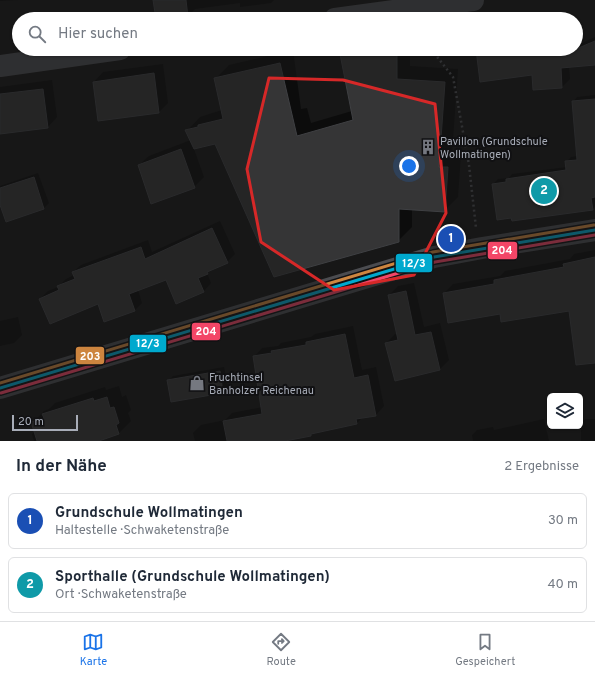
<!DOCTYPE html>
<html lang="de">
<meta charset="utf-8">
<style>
:root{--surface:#fff;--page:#f2f2f3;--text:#1f2937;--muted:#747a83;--line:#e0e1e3;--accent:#1a73e8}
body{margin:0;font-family:Overpass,sans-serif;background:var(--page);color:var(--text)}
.controls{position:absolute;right:12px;bottom:12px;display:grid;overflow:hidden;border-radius:6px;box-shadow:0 1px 3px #0004}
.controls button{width:36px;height:36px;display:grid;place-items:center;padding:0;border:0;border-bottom:1px solid var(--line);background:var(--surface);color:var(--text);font:20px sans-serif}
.scale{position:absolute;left:12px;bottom:10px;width:66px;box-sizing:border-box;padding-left:4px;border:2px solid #a8adb8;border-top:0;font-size:11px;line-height:14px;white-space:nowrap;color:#a8adb8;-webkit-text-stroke:3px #111113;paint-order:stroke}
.you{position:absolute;left:409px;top:166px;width:14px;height:14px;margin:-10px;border:3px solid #fff;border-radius:50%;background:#1a73e8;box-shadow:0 0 0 6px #1a73e833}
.badge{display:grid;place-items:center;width:26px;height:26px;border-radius:50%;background:var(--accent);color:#fff;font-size:13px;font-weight:700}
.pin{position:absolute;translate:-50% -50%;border:2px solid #fff;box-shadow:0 1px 4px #0006}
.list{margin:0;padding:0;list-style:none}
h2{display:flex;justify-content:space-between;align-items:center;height:52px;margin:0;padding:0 16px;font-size:17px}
h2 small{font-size:13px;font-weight:400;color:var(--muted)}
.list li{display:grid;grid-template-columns:26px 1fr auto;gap:12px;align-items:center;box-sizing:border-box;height:56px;margin:0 8px 8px;padding:0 8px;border:1px solid var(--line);border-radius:6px}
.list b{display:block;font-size:15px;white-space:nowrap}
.list p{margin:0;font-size:13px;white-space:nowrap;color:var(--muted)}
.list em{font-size:13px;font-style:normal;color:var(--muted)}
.icon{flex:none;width:22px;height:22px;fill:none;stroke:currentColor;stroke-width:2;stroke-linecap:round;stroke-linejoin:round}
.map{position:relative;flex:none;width:595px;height:441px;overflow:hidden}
.search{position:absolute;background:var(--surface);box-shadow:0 1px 3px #0004;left:12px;right:12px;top:12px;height:44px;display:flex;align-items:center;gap:10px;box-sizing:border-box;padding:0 14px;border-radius:22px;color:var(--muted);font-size:15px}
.sheet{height:180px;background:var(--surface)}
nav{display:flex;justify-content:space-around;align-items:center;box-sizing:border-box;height:56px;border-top:1px solid var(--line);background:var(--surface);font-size:11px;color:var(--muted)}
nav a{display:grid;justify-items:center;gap:2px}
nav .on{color:var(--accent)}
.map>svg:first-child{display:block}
.shadow{fill:#0007}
.building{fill:#353536;stroke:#3f4043}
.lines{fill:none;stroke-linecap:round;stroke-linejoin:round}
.path{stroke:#4d4e52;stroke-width:2.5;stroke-dasharray:2 3;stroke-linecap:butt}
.minor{stroke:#4b4c50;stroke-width:22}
.bus-1-casing{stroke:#111113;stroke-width:6}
.bus-2-casing{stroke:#111113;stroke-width:6}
.bus-3-casing{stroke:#111113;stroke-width:6}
.bus-1{stroke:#00a9ce;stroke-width:3}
.bus-2{stroke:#f34667;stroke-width:3}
.bus-3{stroke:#cd853f;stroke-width:3}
.marked{fill:none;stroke:#d62828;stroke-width:3;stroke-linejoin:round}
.labels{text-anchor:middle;stroke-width:4;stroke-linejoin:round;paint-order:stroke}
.poi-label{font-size:11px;fill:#a8adb8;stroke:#111113;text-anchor:start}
.line-badge{stroke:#111113;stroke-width:1.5}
.badge-label{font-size:11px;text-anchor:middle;font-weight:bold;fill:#fff}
</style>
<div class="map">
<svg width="595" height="441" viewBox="0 0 595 441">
<rect width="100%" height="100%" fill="#171717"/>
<!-- shadow -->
<path class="shadow" d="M0 0H18L0 1Z
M154 0H274L271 3 240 7V3L195 9 188 16 167 19H157Z
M517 15 518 19H488Z
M595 37V64L569 66 570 79 562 87 534 89 584 42Z
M340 49H410V66L458 69 452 154H461L458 197 444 211 412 209V227L398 241 215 143 194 149 204 177 194 187 139 165 149 156 191 140 187 131 200 117 222 110 215 79 229 65 293 50 301 109 307 108 311 123 352 111Z
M163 64 168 103 159 112 94 82 103 72Z
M52 80 57 117 48 127 0 133V87Z
M595 95V206L593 209 493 184 498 179 509 178 512 174 567 167 566 162 571 157 577 156 573 102 577 97Z
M38 173 49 203 44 208 6 221 0 202V186Z
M220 221 235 254 227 262 211 269 207 273 211 283 204 291 177 303 166 279 138 290 142 303 134 311 98 302 40 299 48 291 58 287 66 279 74 275 73 272 81 265 148 240 152 252Z
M595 250V362L570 309 500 313 444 293 453 284 500 276 505 271 570 259 574 254Z
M414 283 424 327 440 323 449 360 440 369 396 380 386 343 395 334H397L389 295 398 286Z
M18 317 22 335 14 343 0 346V321Z
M353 326 362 370 376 367 384 406 376 415 363 417 357 423 314 432 311 435 280 441H195L193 433 201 425 225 420 232 413 263 407 254 357 262 348 278 346 281 343 311 337 315 334Z
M224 367 228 387 223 392 168 381 173 376Z
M119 386 122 397 126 395 131 410 128 413 131 421 119 433 99 441H34L32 434 35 431 32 423 44 411 49 409 55 403 105 387 106 390Z
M544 419 549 441H473L472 435 477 430 493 427 494 430Z
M585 419H595V441H581V424Z"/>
<!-- building -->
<path class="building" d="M153 0H186L188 17 174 19H156Z
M595 41V65L561 68 562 88 533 90 532 75 480 82 476 49H576Z
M339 49H397V79L445 82 439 167H448L445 212 399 209V242L274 277 215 144 194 149 185 130 198 127V125L223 119 214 78 280 63 297 136 353 120Z
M154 73 159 113 98 121 93 82Z
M43 89 48 128 0 134V94Z
M595 99V197L591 198 593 210 512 221 511 218 497 220 492 184 506 182V179L566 170 565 161 577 160 572 101Z
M181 149 195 188 151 204 138 165Z
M34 177 44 209 6 222 0 205V188Z
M212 228 228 263 207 272 208 274 198 278 204 292 176 304 166 280 129 294 135 311 104 322 98 304 50 324 39 299 59 290 57 286 75 279 72 272 141 247 145 259Z
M595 257V363L576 365 569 311 501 322 500 314 448 323 443 293 494 284V280L564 267 563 264Z
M406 291 415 335 431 332 440 370 395 381 385 343 398 340 388 295Z
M345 334 354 378 368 375 376 416 356 419 357 424 311 434V436L285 441H227L223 421 262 414 253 356 272 353 271 351 306 345V342Z
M220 371 223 393 171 402 167 380Z
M107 397 110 408 114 407 119 423 116 425 119 434 99 441H37L31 422 44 418 42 414 93 398 94 401Z"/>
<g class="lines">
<!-- path -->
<path class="path" d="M431 49 453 77 469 165 476 228"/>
<!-- minor -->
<path class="minor" d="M335 19 473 0
M0 66 120 49
M0 388 434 257 482 248 595 230"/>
<defs>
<path id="bus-1" d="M0 388 434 257 595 230"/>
<path id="bus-2" d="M1 393 435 262 595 235"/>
<path id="bus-3" d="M0 383 433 252 594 225"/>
</defs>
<!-- bus-1 casing -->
<use href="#bus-1" class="bus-1-casing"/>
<!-- bus-2 casing -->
<use href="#bus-2" class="bus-2-casing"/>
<!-- bus-3 casing -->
<use href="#bus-3" class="bus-3-casing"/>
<!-- bus-1 -->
<use href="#bus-1" class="bus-1"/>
<!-- bus-2 -->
<use href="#bus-2" class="bus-2"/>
<!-- bus-3 -->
<use href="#bus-3" class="bus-3"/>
</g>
<!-- marked area -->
<path d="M0 0H595V441H0ZM269 78 343 80 435 104 446 213 414 275 334 290 261 242 247 169Z" fill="#171717" fill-opacity=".55" fill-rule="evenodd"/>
<path class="marked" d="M269 78 343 80 435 104 446 213 414 275 334 290 261 242 247 169Z"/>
<!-- icons -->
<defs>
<symbol id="building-bare" viewBox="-9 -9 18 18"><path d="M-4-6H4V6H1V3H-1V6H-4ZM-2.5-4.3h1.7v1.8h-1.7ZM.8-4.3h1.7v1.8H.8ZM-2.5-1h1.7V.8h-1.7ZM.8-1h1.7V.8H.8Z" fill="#757880" stroke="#111113" stroke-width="2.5" paint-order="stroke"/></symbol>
<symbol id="shop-bare" viewBox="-9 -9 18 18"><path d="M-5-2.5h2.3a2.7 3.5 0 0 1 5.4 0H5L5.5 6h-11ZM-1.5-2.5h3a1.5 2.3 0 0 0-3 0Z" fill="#757880" stroke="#111113" stroke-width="2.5" paint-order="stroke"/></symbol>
</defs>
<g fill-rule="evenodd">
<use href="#building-bare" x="417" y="136" width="22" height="22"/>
<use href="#shop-bare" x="186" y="372" width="22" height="22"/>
</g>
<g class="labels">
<!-- poi labels -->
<g class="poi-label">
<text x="440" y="145">Pavillon (Grundschule<tspan x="440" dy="13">Wollmatingen)</tspan></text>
<text x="209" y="381">Fruchtinsel<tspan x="209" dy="13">Banholzer Reichenau</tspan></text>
</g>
</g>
<g class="line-badge">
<rect x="487" y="241" width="31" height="19" rx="4" fill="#f34667"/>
<rect x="395" y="253" width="38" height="20" rx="4" fill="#00a9ce"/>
<rect x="191" y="322" width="30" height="19" rx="4" fill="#f34667"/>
<rect x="129" y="334" width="38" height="19" rx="4" fill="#00a9ce"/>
<rect x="75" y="346" width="30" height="19" rx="4" fill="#cd853f"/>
</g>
<g class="badge-label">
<text x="502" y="254">204</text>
<text x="414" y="267">12/3</text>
<text x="206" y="335">204</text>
<text x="148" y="347">12/3</text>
<text x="90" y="360">203</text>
</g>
</svg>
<div class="controls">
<button><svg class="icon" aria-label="layers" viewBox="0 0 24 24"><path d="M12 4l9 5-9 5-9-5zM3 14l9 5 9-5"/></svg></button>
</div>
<div class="scale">20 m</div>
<div class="you"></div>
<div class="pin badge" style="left:451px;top:239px;background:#1a4fb4">1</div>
<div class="pin badge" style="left:544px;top:191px;background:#0f9aa8">2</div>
<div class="search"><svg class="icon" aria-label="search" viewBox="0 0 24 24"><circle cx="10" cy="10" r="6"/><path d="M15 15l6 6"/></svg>Hier suchen</div>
</div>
<section class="sheet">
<h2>In der Nähe<small>2 Ergebnisse</small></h2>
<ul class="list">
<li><span class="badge" style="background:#1a4fb4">1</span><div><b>Grundschule Wollmatingen</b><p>Haltestelle · Schwaketenstraße</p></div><em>30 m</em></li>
<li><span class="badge" style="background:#0f9aa8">2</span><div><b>Sporthalle (Grundschule Wollmatingen)</b><p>Ort · Schwaketenstraße</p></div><em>40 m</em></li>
</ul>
</section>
<nav>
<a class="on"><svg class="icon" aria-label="map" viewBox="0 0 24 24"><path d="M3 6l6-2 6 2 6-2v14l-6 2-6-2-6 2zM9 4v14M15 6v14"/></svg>Karte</a>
<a><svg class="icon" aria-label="directions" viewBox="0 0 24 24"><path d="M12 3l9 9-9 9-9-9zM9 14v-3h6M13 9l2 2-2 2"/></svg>Route</a>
<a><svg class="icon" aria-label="saved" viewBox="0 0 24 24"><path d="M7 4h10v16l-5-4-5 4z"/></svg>Gespeichert</a>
</nav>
